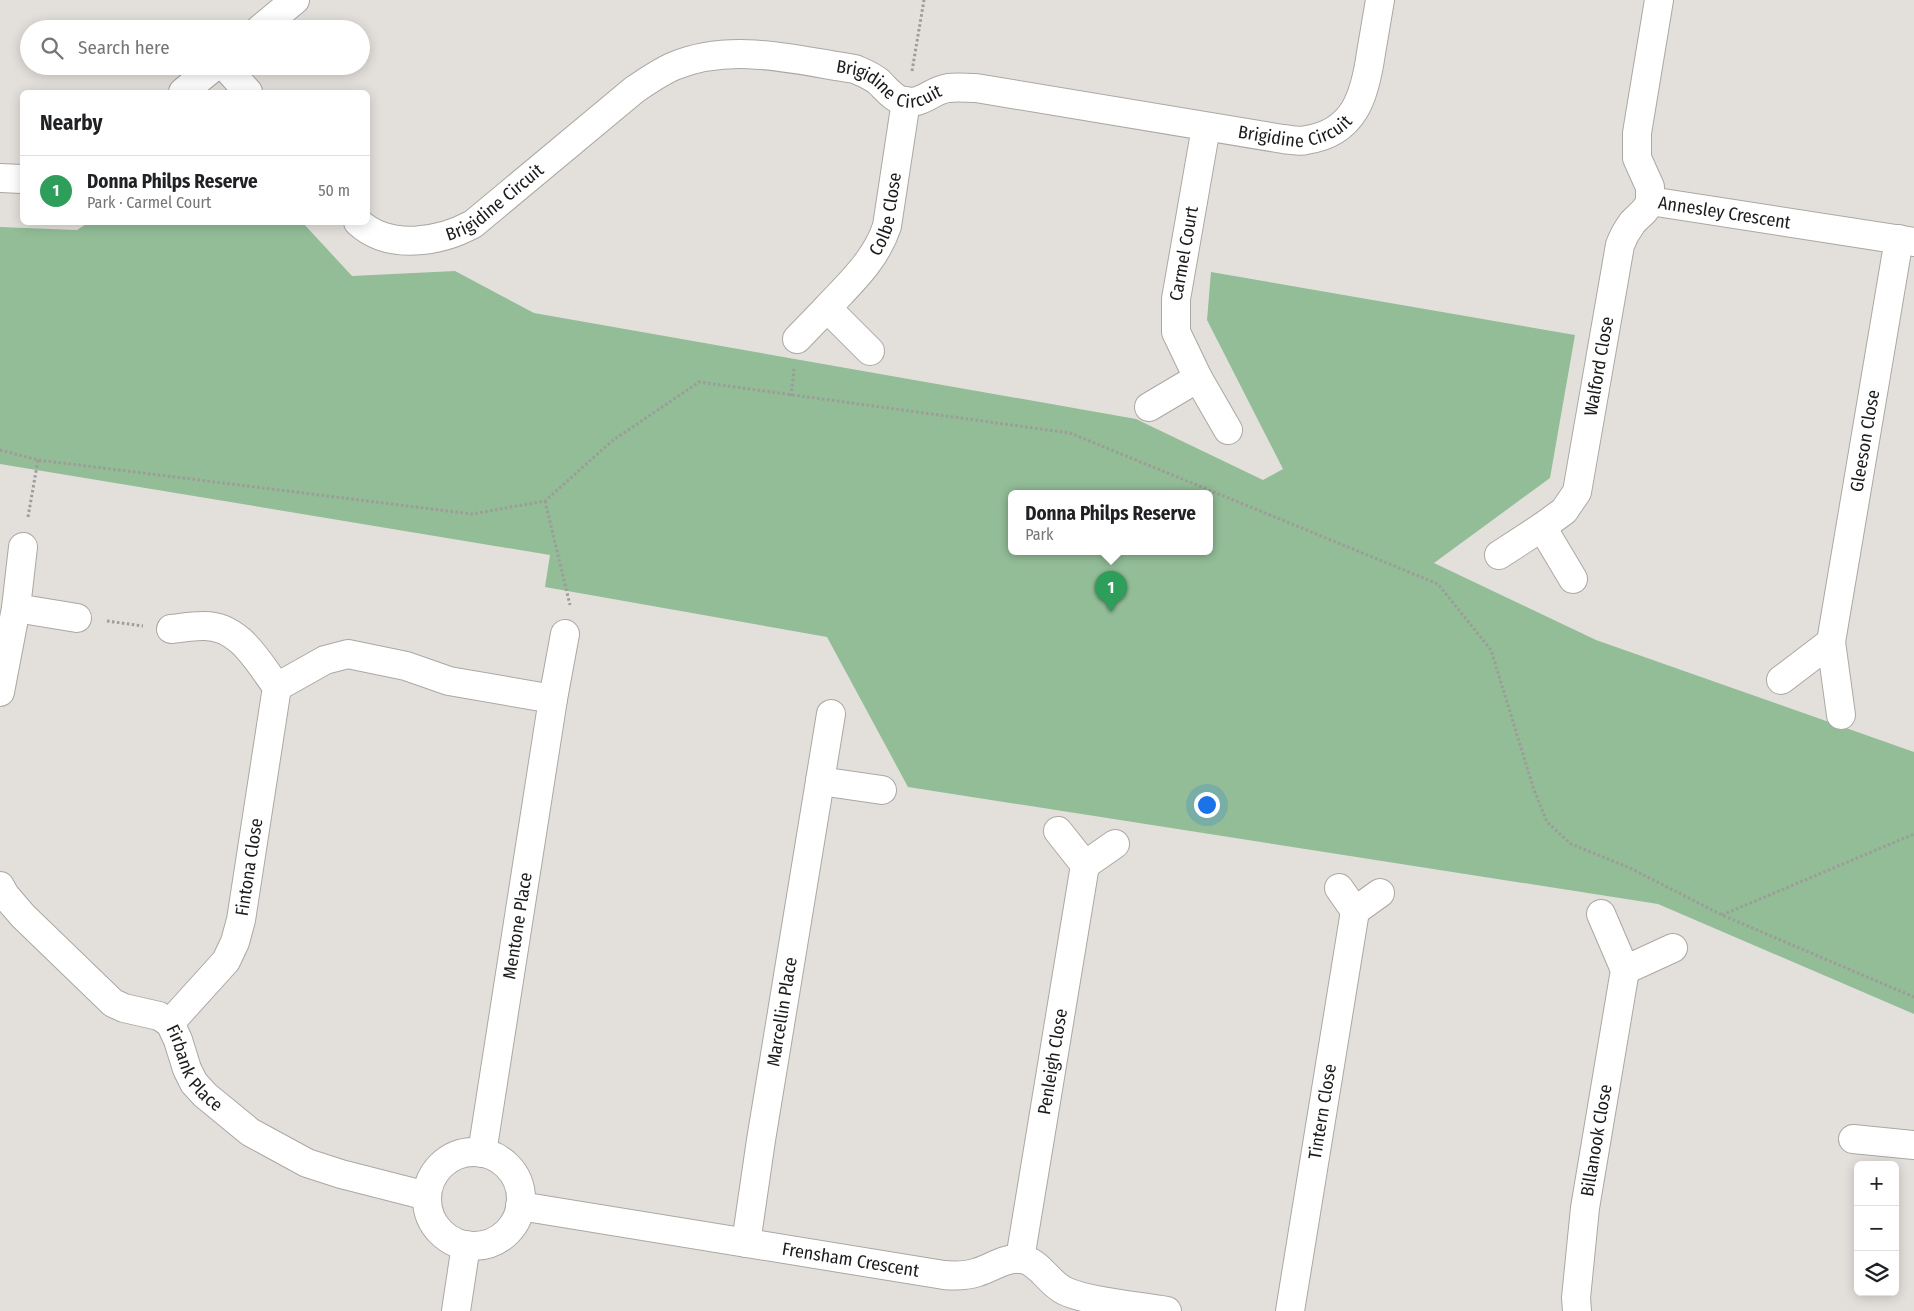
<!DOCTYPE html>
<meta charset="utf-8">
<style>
:root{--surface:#fff;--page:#f2f2f2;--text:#202124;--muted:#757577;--line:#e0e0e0;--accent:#377f86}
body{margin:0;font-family:"Fira Sans Condensed",sans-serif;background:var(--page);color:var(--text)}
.controls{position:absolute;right:15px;bottom:15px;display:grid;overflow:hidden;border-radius:8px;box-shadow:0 2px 12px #0003}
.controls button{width:45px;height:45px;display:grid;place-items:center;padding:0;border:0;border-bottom:1px solid var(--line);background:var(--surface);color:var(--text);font:25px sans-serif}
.you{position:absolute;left:1206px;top:804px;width:18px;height:18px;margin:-12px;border:4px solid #fff;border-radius:50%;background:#1a73e8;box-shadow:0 0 0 8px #1a73e833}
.badge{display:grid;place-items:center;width:32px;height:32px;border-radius:50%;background:var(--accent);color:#fff;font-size:16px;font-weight:700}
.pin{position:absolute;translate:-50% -41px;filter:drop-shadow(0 1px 2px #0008)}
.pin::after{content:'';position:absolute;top:26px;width:18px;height:15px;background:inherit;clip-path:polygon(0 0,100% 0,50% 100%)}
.popup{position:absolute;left:1008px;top:490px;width:205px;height:65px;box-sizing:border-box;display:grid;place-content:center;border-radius:8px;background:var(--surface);filter:drop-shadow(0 1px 4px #0005);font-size:16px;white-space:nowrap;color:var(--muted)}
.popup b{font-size:19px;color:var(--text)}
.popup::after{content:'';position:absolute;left:50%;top:100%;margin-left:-10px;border:10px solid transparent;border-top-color:var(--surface)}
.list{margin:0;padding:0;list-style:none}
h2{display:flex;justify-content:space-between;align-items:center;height:65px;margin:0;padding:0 20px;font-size:21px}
h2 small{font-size:16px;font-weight:400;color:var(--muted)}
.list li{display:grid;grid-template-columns:32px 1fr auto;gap:15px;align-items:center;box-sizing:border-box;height:70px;padding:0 20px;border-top:1px solid var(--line)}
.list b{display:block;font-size:19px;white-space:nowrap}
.list p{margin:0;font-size:16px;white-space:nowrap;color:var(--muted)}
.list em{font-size:16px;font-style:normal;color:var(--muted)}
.icon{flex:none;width:28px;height:28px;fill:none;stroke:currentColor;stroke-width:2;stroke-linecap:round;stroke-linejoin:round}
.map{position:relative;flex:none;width:1914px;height:1311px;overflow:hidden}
.search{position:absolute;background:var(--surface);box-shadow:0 2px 12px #0003;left:20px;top:20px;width:350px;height:55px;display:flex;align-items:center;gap:12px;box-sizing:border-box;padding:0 18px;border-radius:28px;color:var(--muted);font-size:19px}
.panel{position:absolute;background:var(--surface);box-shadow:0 2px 12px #0003;left:20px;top:90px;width:350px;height:135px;border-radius:8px}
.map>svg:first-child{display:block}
.green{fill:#92bd97;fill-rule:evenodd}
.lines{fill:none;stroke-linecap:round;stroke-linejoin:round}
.minor-casing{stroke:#aba8a4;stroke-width:30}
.path{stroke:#9e9c99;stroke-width:3;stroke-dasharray:2.5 2.5;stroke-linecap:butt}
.minor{stroke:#fff;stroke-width:28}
.labels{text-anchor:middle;stroke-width:4;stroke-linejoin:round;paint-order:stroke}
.street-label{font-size:18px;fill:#1c1b1a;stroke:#e3e0dc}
</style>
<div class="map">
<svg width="1914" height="1311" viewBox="0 0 1914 1311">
<rect width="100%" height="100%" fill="#e3e0dc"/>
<!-- green -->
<path class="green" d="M89 222 303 223 352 276 455 271 534 313 1136 419 1263 480 1283 469 1207 320 1211 272 1575 335 1550 478 1434 563 1596 640 1914 752V1014L1658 904 908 787 827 637 545 587 550 555 0 464V227L77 230ZM1012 493H1210V551H1012Z"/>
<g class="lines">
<defs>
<g id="minor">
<path id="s1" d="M1659 0 1637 133V158L1650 187V201L1914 242"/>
<path d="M260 29 295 0"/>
<path d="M225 66 248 92"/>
<path d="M183 92 215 66"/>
<path d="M0 178 22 179"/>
<path id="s2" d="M358 222C389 251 440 242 473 224L634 90C647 81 660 72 674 66 732 42 795 60 855 69 864 73 872 76 879 82 886 89 891 96 900 100 922 107 929 91 948 88 957 87 967 88 976 88L1283 139C1291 140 1299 142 1306 140 1355 133 1365 95 1371 53 1374 35 1377 18 1380 0"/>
<path id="s3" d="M827 308C850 283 876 260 887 226L906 101"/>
<path d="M797 339 827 308 870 351"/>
<path id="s4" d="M1198 378 1176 332V299L1206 127"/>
<path d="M1149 407 1198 378 1228 430"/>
<path id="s5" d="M1542 527 1564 511 1577 492 1620 245C1623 237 1627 230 1632 223 1639 215 1647 211 1650 201"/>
<path d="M23 547 16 608 77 618"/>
<path d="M1499 555 1542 527 1573 579"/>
<path d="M171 629C181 628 192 626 202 626 239 624 258 662 277 687L325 660 348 654 406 666 449 681 553 699 565 634"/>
<path id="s6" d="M1831 642 1899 239"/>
<path d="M1781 680 1831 642 1841 715"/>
<path d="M0 692 16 608"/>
<path d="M831 714 820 781 882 790"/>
<path d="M1058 831 1085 865 1115 844"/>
<path id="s7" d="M0 886 5 895 23 916 113 1003 124 1008 159 1016 170 1023 178 1040 187 1069 194 1083 205 1095 250 1132 307 1163 341 1174 427 1196"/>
<path d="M1339 888 1355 911 1380 893"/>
<path d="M1601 914 1625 970 1673 948"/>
<path id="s8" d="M170 1023 226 961 235 942 241 920 277 687"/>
<path d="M1853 1139 1914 1145"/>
<circle cx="474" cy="1199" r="47"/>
<path id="s9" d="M482 1153 553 699"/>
<path id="s10" d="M520 1206 944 1275C955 1276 967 1276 978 1272 992 1268 1005 1257 1022 1259 1040 1262 1048 1283 1065 1291 1089 1302 1139 1306 1167 1311"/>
<path id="s11" d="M746 1243 761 1140 820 781"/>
<path id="s12" d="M1020 1259 1085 865"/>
<path d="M456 1311 466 1245"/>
<path id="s13" d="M1290 1311 1355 911"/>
<path id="s14" d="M1577 1311 1576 1298 1585 1208 1625 970"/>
</g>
</defs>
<!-- minor casing -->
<use href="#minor" class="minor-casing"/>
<!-- path -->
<path class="path" d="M912 71 924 0
M791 396 794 369
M0 450 38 460 472 514 545 501 612 441 699 382 1070 433 1438 584 1491 650 1533 787 1547 822 1571 844 1630 868 1722 915 1914 997
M545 501 570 605
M28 517 38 460
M107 621 143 626
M1722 915 1914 834"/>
<!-- minor -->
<use href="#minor" class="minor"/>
</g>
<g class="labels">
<!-- street labels -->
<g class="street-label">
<text dy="6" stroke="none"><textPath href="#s2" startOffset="602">Brigidine Circuit</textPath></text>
<text dy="6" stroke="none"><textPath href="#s2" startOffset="1021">Brigidine Circuit</textPath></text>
<text dy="6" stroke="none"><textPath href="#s2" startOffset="152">Brigidine Circuit</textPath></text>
<text dy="6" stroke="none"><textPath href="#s1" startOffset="281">Annesley Crescent</textPath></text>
<text dy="6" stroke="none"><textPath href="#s3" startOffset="114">Colbe Close</textPath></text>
<text dy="6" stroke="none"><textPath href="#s4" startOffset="130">Carmel Court</textPath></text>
<text dy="6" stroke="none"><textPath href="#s5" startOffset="178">Walford Close</textPath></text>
<text dy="6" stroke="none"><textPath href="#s6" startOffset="204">Gleeson Close</textPath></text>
<text dy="6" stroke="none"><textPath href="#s8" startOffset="181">Fintona Close</textPath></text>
<text dy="6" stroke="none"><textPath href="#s9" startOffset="230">Mentone Place</textPath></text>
<text dy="6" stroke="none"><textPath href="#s11" startOffset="234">Marcellin Place</textPath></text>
<text dy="6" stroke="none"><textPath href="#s12" startOffset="200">Penleigh Close</textPath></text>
<text dy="6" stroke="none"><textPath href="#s7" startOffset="276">Firbank Place</textPath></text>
<text dy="6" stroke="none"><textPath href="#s13" startOffset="202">Tintern Close</textPath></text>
<text dy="6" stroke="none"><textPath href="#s14" startOffset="172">Billanook Close</textPath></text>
<text dy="6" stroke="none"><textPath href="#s10" startOffset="335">Frensham Crescent</textPath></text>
</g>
</g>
</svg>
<div class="controls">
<button>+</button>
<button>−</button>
<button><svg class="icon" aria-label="layers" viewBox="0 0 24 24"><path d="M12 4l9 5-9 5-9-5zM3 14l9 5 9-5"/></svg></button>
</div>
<div class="you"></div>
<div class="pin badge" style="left:1111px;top:612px;background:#2e9e5b">1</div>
<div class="popup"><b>Donna Philps Reserve</b>Park</div>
<div class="search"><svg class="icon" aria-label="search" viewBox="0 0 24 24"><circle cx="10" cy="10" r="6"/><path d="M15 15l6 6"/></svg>Search here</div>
<section class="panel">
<h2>Nearby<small></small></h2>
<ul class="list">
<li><span class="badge" style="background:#2e9e5b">1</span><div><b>Donna Philps Reserve</b><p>Park · Carmel Court</p></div><em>50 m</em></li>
</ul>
</section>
</div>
